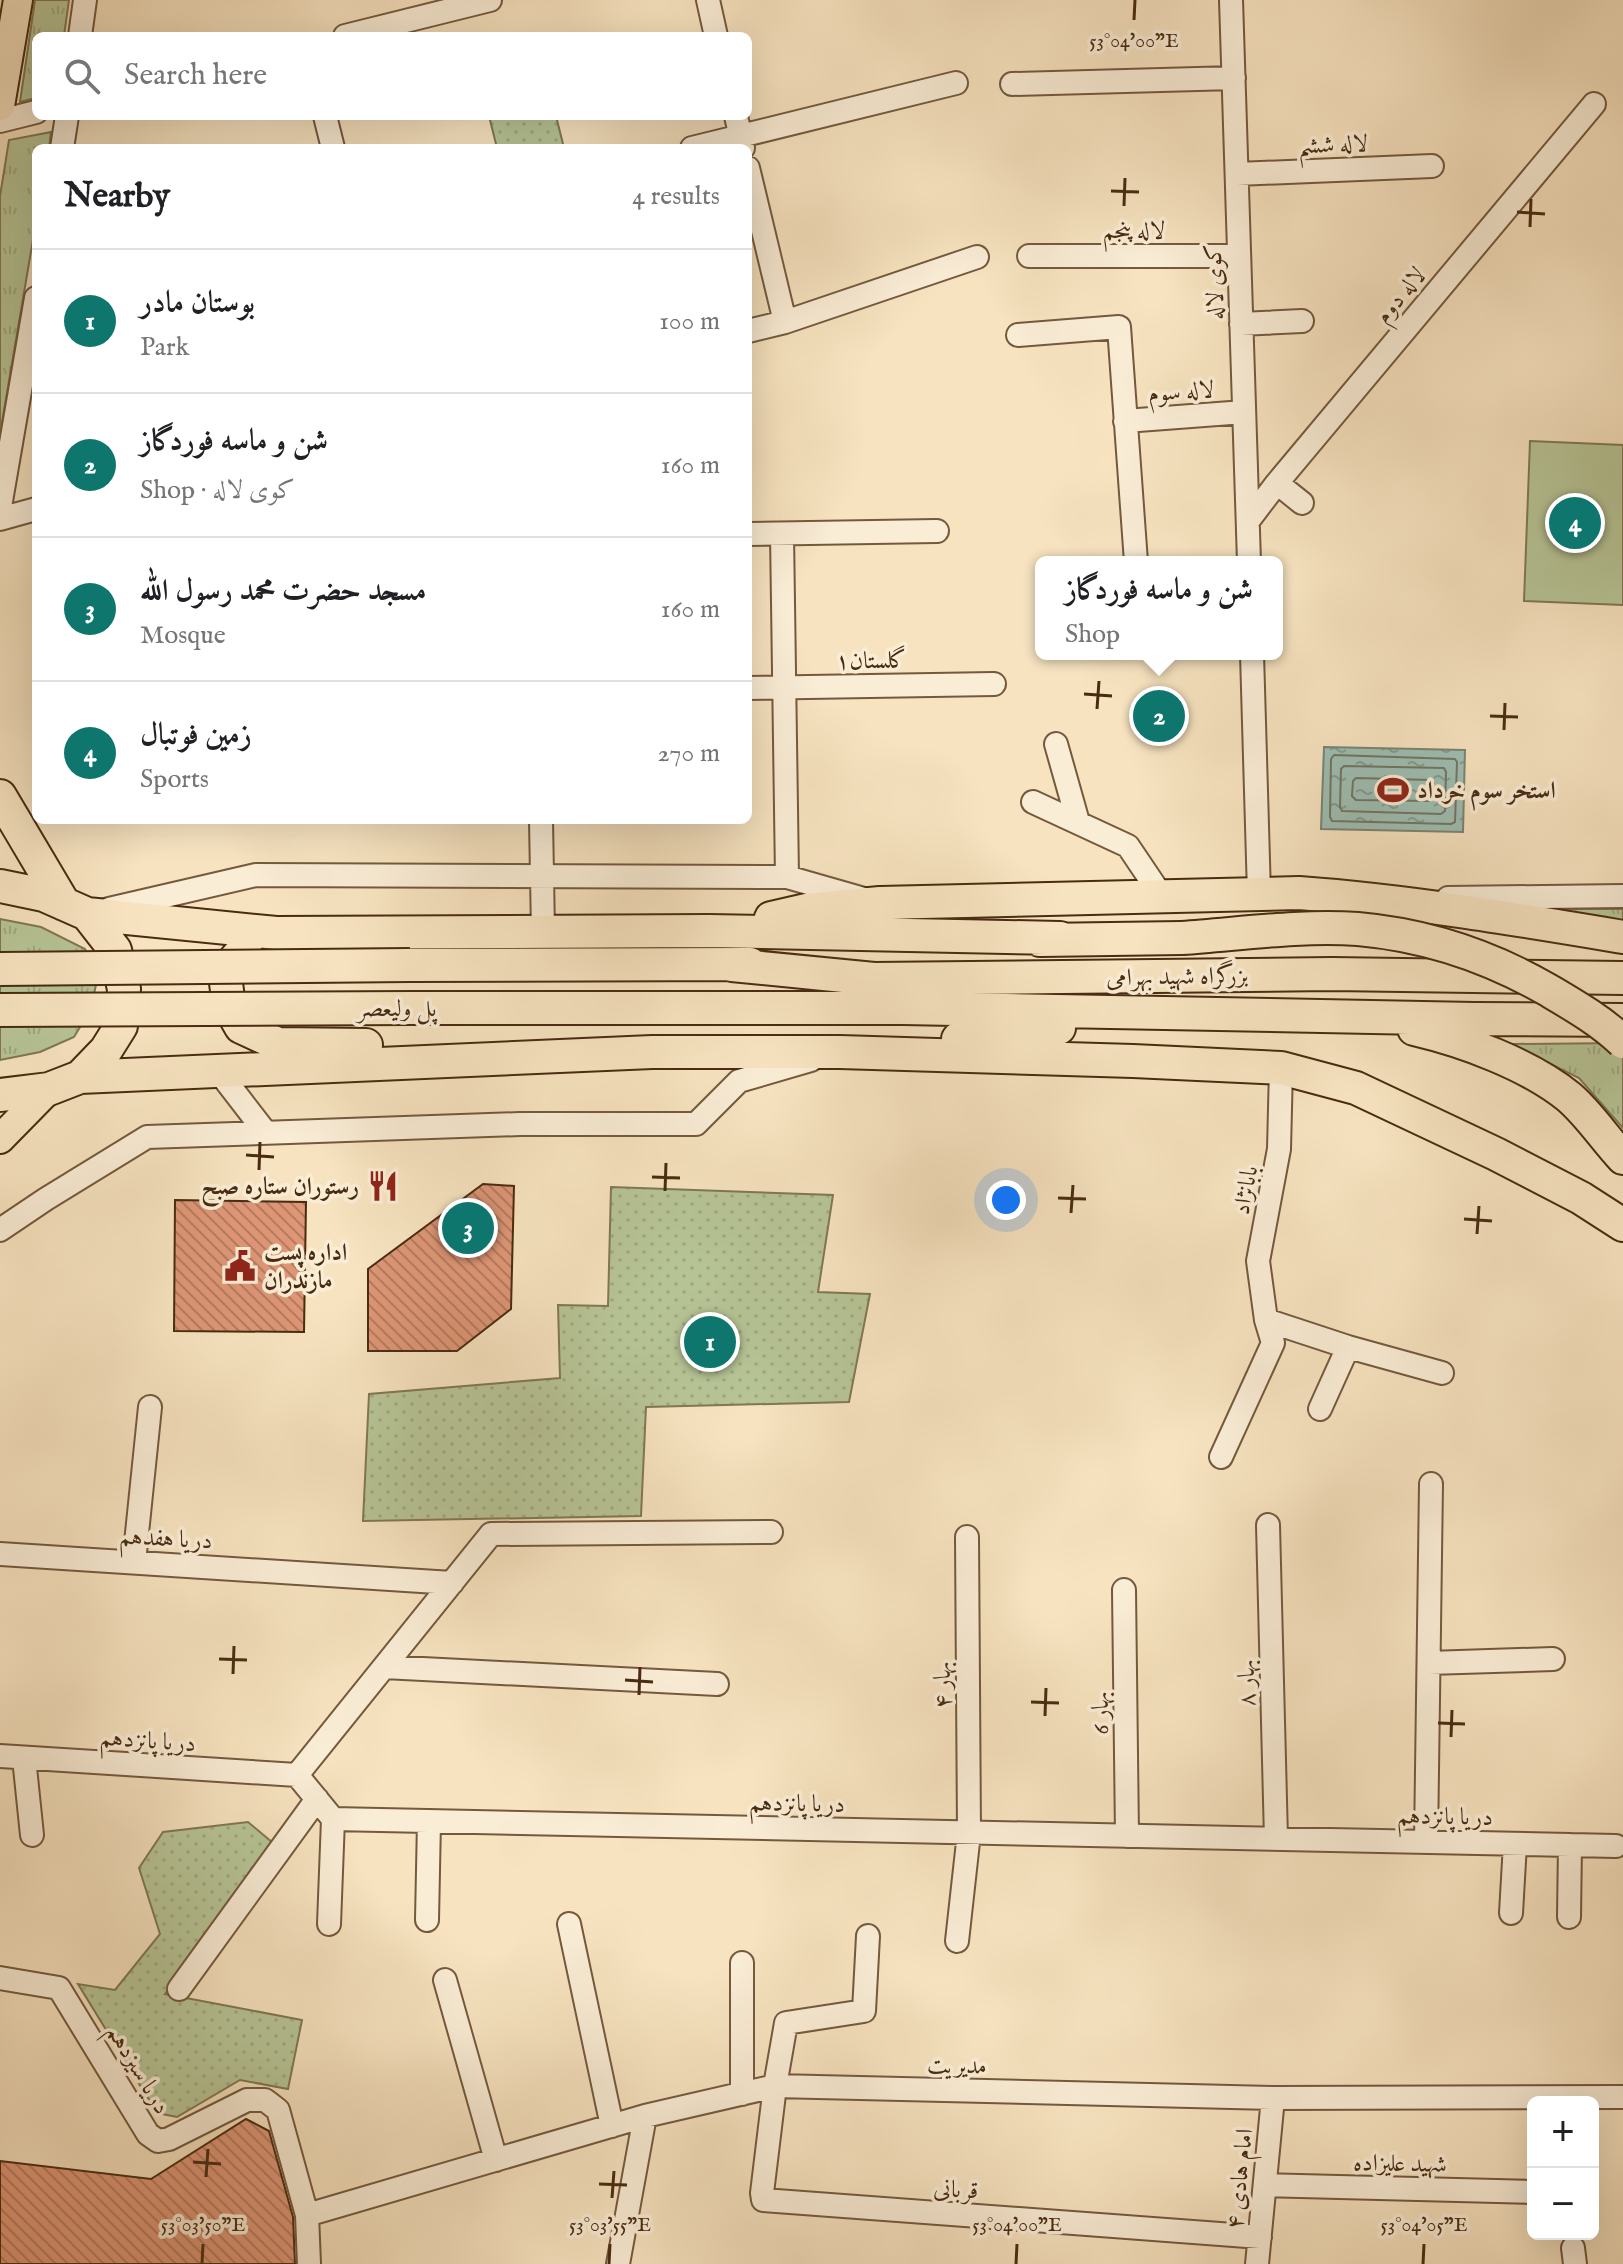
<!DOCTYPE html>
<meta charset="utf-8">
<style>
:root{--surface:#fff;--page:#f6f6f6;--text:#202124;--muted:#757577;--line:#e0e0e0;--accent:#0f766e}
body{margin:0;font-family:"IM FELL English",Amiri,serif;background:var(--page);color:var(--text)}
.controls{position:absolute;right:24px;bottom:24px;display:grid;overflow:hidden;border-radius:12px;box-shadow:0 8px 32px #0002}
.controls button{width:72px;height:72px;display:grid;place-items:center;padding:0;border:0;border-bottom:2px solid var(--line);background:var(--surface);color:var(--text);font:40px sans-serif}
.you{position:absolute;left:1006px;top:1200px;width:28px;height:28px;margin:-20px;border:6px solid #fff;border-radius:50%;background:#1a73e8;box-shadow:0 0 0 12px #1a73e833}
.badge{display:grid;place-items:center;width:52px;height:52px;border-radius:50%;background:var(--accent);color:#fff;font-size:26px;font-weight:700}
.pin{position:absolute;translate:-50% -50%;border:4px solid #fff;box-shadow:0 2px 8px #0006}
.popup{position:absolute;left:1035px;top:556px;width:248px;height:104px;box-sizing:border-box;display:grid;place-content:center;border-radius:12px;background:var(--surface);filter:drop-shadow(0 2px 6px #0005);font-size:26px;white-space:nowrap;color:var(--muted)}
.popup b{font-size:30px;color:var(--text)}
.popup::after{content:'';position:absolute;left:50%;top:100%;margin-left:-16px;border:16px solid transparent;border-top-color:var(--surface)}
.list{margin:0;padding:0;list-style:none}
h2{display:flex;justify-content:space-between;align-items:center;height:104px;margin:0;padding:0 32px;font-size:34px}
h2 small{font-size:26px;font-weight:400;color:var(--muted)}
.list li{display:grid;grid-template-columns:52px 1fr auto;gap:24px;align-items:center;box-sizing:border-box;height:144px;padding:0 32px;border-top:2px solid var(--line)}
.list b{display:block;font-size:30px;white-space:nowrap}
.list p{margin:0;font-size:26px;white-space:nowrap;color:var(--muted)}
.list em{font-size:26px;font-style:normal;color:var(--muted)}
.icon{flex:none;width:44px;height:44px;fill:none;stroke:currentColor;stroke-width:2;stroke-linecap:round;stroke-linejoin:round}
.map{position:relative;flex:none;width:1623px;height:2264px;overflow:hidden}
.search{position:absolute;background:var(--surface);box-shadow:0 8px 32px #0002;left:32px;top:32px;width:720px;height:88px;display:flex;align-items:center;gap:20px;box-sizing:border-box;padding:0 28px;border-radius:12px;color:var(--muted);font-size:30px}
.panel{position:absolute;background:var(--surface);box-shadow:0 8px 32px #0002;left:32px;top:144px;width:720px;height:680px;border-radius:12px}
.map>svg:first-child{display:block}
.grass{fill:url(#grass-tufts);stroke:#807854;stroke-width:2}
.park{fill:url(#park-dots);stroke:#807854;stroke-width:2}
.pitch{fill:#b7c597;stroke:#807854;stroke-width:2}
.water{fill:url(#water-ripples);stroke:#7b8372;stroke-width:2}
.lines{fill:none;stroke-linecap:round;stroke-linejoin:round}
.shore{stroke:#727462;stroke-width:2}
.building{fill:url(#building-back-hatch);stroke:#482b11;stroke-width:2}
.minor-casing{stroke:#74593d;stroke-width:26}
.major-casing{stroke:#482b11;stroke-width:32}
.highway-casing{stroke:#482b11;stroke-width:36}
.minor{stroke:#faedd6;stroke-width:22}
.major{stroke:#f7e3c0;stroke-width:28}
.highway{stroke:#f7e3c0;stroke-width:32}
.highway-bridge-casing{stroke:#482b11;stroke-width:36;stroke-linecap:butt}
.highway-bridge{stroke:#f7e3c0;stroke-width:32}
.ticks{fill:none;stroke:#482b11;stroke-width:3}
.labels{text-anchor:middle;stroke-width:7;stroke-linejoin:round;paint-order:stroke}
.street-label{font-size:24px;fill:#482b11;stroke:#faedd6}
.poi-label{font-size:24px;font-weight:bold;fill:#482b11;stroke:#faedd6;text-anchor:start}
.ticks-label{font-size:20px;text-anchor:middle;fill:#482b11;stroke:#faedd6;stroke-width:7;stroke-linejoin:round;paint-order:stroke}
</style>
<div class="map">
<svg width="1623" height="2264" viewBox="0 0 1623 2264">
<defs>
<pattern id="grass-tufts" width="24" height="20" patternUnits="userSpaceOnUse" patternTransform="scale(2)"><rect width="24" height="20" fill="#b7c597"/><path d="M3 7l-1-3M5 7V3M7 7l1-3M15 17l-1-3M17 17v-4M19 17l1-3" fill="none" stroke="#9fa981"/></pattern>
<pattern id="park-dots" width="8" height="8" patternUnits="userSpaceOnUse" patternTransform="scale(2)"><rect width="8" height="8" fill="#b7c597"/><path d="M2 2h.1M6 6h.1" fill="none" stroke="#9fa981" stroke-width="1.8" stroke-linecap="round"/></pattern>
<pattern id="water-ripples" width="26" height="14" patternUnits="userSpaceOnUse" patternTransform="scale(2)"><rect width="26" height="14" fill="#9dbeb3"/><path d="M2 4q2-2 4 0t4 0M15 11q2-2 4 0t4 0" fill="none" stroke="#829b90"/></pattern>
<pattern id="building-back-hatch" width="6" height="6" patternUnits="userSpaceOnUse" patternTransform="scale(2)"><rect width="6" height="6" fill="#de9676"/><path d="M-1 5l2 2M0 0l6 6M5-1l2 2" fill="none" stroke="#b67b5f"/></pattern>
</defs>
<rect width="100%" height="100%" fill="#f7e3c0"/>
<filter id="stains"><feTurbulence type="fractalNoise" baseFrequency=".0025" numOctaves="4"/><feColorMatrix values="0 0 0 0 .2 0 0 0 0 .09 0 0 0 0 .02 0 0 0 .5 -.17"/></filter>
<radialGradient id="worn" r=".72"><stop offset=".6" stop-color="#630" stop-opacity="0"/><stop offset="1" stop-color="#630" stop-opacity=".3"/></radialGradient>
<!-- grass -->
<path class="grass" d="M35 0H69L64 36H36V98L20 102Z
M51 132 49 148H36V222L0 434V196L9 140Z
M1529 909H1623V927Z
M0 919 41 927 85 949 98 975 91 1009 74 1037 40 1052 0 1060Z
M1623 1043V1128L1579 1078 1511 1044Z"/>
<!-- park -->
<path class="park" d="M489 116H556L564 148H497Z
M611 1187 833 1195 818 1292 870 1294 849 1402 646 1407 641 1516 363 1521 369 1394 560 1378 558 1305 608 1306Z
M248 1822 273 1843 165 1994 302 2020 288 2089 240 2080 177 2117 157 2113 78 1984 115 1990 160 1934 139 1868 163 1832Z"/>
<!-- pitch -->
<path class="pitch" d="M1530 441 1623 445V605L1524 601Z"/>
<!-- water -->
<path class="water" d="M1324 747 1465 750 1463 832 1321 829Z"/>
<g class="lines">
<!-- shore -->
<path class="shore" d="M1334 755 1455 759 1457 762 1455 822 1451 824 1332 821 1330 817 1331 759Z
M1344 766 1444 768 1446 772 1445 811 1441 814 1342 811 1340 807 1341 769Z
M1356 778 1431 780 1434 783V798L1430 801 1356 800 1352 796 1353 781Z"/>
</g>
<!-- building -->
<path class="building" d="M483 1184 514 1186 511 1309 457 1351H368V1269Z
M175 1200 306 1202 304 1332 174 1331Z
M246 2119 269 2131 293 2217 295 2264H0V2161L151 2179Z"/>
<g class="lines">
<defs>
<path id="minor" d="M708 0 716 36
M1231 0 1249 562
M80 36 85 0
M345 36 490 0
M1012 84 1234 78
M325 116 333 148
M736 116 743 148
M0 121 36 112
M62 148 67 116
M692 148 956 83
M748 168 785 322
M1237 174 1432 166
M1029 256H1239
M1241 324 1302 321
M748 331 785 322 977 257
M1018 335 1119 327 1136 562
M1125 421 1244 412
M1277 483 1302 503
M0 507 36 298
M0 519 36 509
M1248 521 1277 483 1594 104
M748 534 937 531
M782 534 787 877
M1252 654 1259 894
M748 688 994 684
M1056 744 1078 822
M1033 802 1128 846 1161 895
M541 820 543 932
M1448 898 1623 896
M109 909 256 875 787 877 864 899
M1281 1068 1279 1149 1258 1261 1266 1320 1348 1347 1442 1373
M219 1072 266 1133
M0 1230 46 1199 147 1137 520 1124H696L739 1081 811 1060
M1320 1409 1348 1347
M1221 1457 1273 1343 1266 1320
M1268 1525 1276 1839
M0 1554 452 1583
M134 1562 150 1407
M1124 1590 1127 1836
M1429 1663 1553 1659
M384 1667 717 1684
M0 1756 297 1775 333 1819 1616 1846
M24 1758 32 1835
M297 1775 491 1534 771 1532
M1426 1842 1431 1484
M1511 1913 1515 1844
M1569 1917 1570 1845
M427 1920 429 1821
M329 1924 333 1819
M569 1924 612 2126
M868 1936 864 2011 786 2023 775 2086 762 2193 763 2200 1260 2237
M957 1941 969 1833 967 1537
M0 1978 59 1988 148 2134 158 2141 169 2139 247 2100H265L278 2110 307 2215 309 2264
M445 1980 496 2160
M179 1989 317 1799
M742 2094V1963
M1265 2185 1533 2192
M307 2215 645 2116 775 2086 1273 2098 1623 2097
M1573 2248 1575 2264
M618 2264 645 2116
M1257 2264 1273 2098"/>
<path id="major" d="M0 106 18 0
M0 1139 49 1089"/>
<path id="highway" d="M0 796 64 904
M0 886 44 895 87 914 115 950 124 989 121 1026 106 1050 80 1077 49 1089 0 1095
M87 914 276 933 709 931 1060 938
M771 918 806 910 880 903 1299 893C1408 901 1515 919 1623 937
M1040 940 1182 938
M245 948 232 963 226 983 229 1006 241 1027 278 1044 366 1045
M410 965 750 964
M732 965 874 979 1332 974 1623 978
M414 1008H903L1474 1019 1623 1020
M1414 1029C1465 1041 1528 1064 1569 1097 1589 1114 1605 1139 1623 1158
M958 1039 1059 1028
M80 1077 652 1052H840L1133 1061 1281 1068 1356 1088 1496 1154 1581 1198 1623 1225"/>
</defs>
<!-- minor casing -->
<use href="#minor" class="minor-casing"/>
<!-- major casing -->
<use href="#major" class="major-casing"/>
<!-- highway casing -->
<use href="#highway" class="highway-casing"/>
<!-- minor -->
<use href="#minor" class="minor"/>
<!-- major -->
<use href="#major" class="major"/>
<!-- highway -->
<use href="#highway" class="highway"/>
<defs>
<path id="highway-bridge" d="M1182 938C1240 934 1300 925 1358 929 1426 935 1489 956 1548 990 1575 1006 1601 1021 1623 1042
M0 969 410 965
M0 1010 414 1008"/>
</defs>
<!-- highway-bridge casing -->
<use href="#highway-bridge" class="highway-bridge-casing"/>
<!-- highway-bridge -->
<use href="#highway-bridge" class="highway-bridge"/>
</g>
<!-- ticks -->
<path class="ticks" d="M1134 20 1135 0M1111 191 1139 192M1124 206 1125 178M1517 212 1545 214M1530 227 1531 199M1084 694 1112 696M1097 709 1099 681M1490 716 1518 717M1504 730 1505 703M246 1155 274 1157M259 1170 260 1142M652 1177 680 1178M665 1191 666 1163M1058 1198 1086 1199M1071 1213 1073 1185M1464 1219 1492 1221M1477 1234 1479 1206M219 1659 247 1660M233 1674 234 1646M625 1680 653 1682M639 1695 640 1667M1031 1702 1059 1703M1045 1716 1046 1688M1438 1723 1465 1724M1451 1737 1452 1710M193 2162 221 2164M206 2177 208 2149M599 2184 627 2185M612 2198 614 2171M202 2264 203 2244M609 2264 610 2244M1016 2264 1017 2244M1423 2264 1424 2244"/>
<!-- icons -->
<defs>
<symbol id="stadium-bare" viewBox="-9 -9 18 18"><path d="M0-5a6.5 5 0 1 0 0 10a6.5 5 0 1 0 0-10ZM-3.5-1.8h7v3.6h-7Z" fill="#8f2418" stroke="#faedd6" stroke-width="2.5" paint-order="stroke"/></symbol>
<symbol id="restaurant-bare" viewBox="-9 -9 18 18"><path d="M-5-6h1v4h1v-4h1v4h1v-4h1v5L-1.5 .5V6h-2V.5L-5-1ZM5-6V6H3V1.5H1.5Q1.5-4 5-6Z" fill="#8f2418" stroke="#faedd6" stroke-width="2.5" paint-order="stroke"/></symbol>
<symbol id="civic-bare" viewBox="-9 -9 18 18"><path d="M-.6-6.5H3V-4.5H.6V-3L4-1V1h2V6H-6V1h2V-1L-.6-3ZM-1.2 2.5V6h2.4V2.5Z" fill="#8f2418" stroke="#faedd6" stroke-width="2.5" paint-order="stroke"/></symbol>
</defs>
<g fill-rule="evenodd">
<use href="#stadium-bare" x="1371" y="768" width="44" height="44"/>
<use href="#restaurant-bare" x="361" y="1164" width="44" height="44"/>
<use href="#civic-bare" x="218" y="1244" width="44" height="44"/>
</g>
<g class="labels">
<!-- street labels -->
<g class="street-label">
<text transform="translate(1333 144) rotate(-2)" y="8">لاله ششم</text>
<text x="1134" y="238">لاله پنجم</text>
<text transform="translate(1214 282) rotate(-92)" y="8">کوی لاله</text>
<text transform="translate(1400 295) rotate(-50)" y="8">لاله دوم</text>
<text transform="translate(1181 391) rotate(-4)" y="8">لاله سوم</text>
<text transform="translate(871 660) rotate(-1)" y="8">گلستان۱</text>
<text transform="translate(1177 976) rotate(-1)" y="8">بزرگراه شهید بهرامی</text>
<text x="397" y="1016">پل ولیعصر</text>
<text transform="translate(1245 1190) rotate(-79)" y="8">بابانژاد</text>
<text transform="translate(166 1538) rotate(3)" y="8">دریا هفدهم</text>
<text transform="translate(1246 1683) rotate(-91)" y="8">بهار ۸</text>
<text transform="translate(942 1685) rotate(-91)" y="8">بهار ۴</text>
<text transform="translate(1100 1713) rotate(-91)" y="8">بهار 6</text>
<text transform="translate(148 1740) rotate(4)" y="8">دریا پانزدهم</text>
<text transform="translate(797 1803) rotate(1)" y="8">دریا پانزدهم</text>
<text transform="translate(1445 1816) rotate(1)" y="8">دریا پانزدهم</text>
<text transform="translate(957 2065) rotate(1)" y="8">مدیریت</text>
<text transform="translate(139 2069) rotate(59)" y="8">دریا سیزدهم</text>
<text transform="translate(1400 2163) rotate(1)" y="8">شهید علیزاده</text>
<text transform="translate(1239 2179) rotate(-84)" y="8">امام هادی ۴</text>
<text transform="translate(956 2189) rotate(4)" y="8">قربانی</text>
</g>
<!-- poi labels -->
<g class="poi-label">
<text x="1417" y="798">استخر سوم خرداد</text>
<text x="359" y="1194" text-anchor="end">رستوران ستاره صبح</text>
<text x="264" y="1260">اداره پست<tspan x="264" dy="28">مازندران</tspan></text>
</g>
</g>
<g class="ticks-label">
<text x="1134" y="47">53°04'00"E</text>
<text x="203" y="2231">53°03'50"E</text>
<text x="610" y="2231">53°03'55"E</text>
<text x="1017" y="2231">53°04'00"E</text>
<text x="1424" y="2231">53°04'05"E</text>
</g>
<rect width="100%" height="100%" filter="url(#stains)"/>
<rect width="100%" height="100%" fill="url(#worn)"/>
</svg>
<div class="controls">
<button>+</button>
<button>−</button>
</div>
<div class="you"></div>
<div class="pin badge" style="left:710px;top:1342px">1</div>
<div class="pin badge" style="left:1159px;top:716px">2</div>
<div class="popup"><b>شن و ماسه فوردگاز</b>Shop</div>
<div class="pin badge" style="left:468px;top:1228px">3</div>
<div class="pin badge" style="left:1575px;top:523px">4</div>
<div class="search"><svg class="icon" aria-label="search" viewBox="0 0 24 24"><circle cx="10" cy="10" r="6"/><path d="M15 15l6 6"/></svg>Search here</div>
<section class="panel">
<h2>Nearby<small>4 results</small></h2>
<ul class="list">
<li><span class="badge">1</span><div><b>بوستان مادر</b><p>Park</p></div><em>100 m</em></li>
<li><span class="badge">2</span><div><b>شن و ماسه فوردگاز</b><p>Shop · کوی لاله</p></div><em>160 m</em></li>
<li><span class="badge">3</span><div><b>مسجد حضرت محمد رسول الله</b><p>Mosque</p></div><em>160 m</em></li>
<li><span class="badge">4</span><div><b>زمین فوتبال</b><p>Sports</p></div><em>270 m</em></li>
</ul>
</section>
</div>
